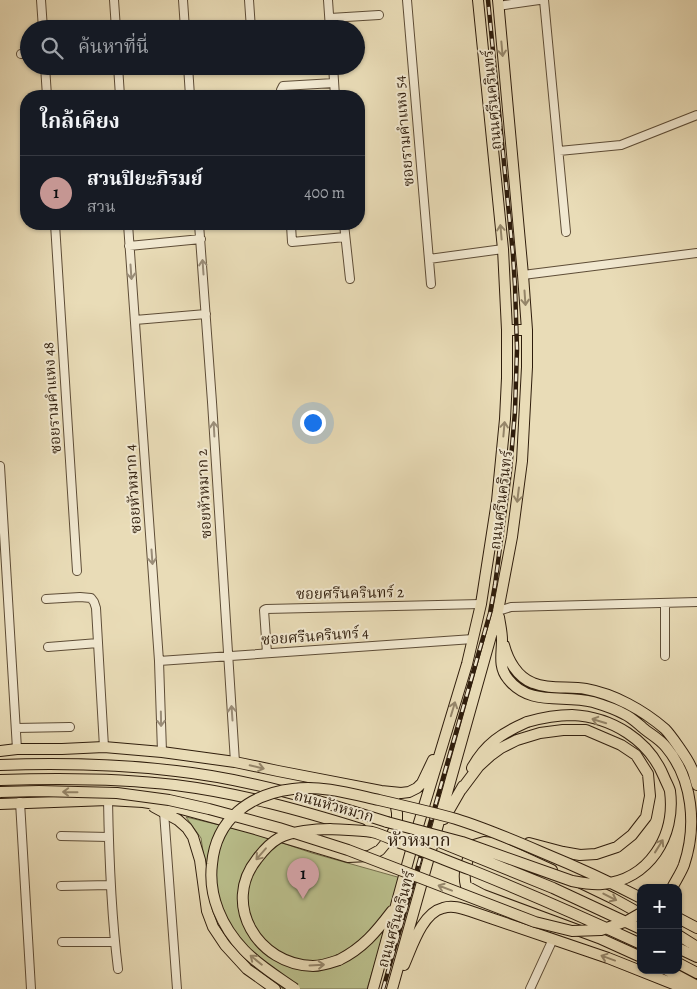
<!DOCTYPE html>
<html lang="th">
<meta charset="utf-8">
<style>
:root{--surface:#171b24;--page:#242831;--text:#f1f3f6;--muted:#9ea1a6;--line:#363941;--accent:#c59692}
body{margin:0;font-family:Alegreya,"Noto Serif Thai",serif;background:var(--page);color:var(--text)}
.controls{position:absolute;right:15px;bottom:15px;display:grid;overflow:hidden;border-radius:10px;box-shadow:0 1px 4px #0004}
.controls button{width:45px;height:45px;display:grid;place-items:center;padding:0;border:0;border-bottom:1px solid var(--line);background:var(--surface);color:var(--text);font:25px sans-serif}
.you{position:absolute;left:312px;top:422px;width:18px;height:18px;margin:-12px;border:4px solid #fff;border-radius:50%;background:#1a73e8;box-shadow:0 0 0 8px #1a73e833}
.badge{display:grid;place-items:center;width:32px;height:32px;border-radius:50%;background:var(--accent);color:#111;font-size:16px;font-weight:700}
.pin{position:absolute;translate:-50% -41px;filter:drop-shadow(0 1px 2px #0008)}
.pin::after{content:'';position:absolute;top:26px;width:18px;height:15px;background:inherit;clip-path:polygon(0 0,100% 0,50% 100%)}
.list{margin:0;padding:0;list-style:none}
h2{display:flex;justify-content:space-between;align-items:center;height:65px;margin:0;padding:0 20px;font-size:21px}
h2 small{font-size:16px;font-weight:400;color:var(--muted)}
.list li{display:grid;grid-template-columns:32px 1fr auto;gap:15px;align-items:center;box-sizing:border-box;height:75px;padding:0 20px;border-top:1px solid var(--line)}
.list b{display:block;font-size:19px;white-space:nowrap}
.list p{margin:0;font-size:16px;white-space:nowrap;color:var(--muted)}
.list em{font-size:16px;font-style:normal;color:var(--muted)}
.icon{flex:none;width:28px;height:28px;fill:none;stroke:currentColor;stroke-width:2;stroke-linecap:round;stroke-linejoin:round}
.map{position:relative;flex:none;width:697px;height:989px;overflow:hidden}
.search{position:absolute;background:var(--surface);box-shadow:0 1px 4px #0004;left:20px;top:20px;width:345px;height:55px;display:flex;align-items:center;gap:12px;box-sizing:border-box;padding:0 18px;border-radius:28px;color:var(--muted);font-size:19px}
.panel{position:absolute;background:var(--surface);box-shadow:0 1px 4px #0004;left:20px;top:90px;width:345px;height:140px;border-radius:20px}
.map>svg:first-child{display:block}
.green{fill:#babf8c;stroke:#746e4c}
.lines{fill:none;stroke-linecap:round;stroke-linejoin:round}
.minor-casing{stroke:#5e4d37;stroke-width:10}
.major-casing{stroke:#2f1d0c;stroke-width:12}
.minor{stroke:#f1e8d0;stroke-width:8}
.major{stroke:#e9dcb7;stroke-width:10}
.rail-casing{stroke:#2f1d0c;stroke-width:4.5}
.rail{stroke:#f1e8d0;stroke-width:2.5;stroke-dasharray:8;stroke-linecap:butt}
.major-bridge-casing{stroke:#2f1d0c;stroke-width:12;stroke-linecap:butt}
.major-bridge{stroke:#e9dcb7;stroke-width:10}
.oneway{stroke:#95866a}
.oneway2{stroke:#9a8d78}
.labels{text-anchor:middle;stroke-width:4;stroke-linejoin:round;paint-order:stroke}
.street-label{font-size:15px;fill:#2f1d0c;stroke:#f1e8d0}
.quarter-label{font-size:18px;fill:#2f1d0c;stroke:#f1e8d0}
</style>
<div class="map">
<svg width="697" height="989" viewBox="0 0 697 989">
<rect width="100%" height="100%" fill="#e9dcb7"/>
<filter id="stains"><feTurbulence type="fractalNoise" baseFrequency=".004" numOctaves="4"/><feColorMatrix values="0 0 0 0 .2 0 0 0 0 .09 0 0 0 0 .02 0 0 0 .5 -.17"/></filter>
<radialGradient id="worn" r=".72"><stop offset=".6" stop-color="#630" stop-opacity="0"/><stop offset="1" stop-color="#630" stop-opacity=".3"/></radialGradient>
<!-- green -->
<path class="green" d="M186 817 253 833 312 853 401 878 367 989H283L239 953 216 919 207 878 201 838Z"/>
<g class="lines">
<defs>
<path id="minor" d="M41 0 43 29
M114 0 116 29
M183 0 185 29
M249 0 251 29
M328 0 330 29
M407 0 431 284
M544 0 566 232
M498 6 539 0
M330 18 379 15
M21 54H29
M45 66 47 96
M118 66 120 96
M188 66 190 96
M333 66 335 96
M281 96V90L283 86 334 83
M559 151 621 145 697 115
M55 224 77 571
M128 224 159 661 162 752
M199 224 212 402 235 762
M302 224 291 225 292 242 345 237
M344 224 350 279
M129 246 201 239
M429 259 503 249
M523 275 697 253
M135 320 206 314
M0 466 17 749
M46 599 80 597 91 598 94 602 96 608 104 747
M665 603V656
M498 611 511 607 697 602
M48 647 98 643
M267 653 264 610 266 609 481 604
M159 661 473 639
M16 728 70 727
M108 800C109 857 111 913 118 969
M20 802 31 989
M164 812 177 989
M61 836 109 837
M61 886 110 885
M62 942H114
M530 989 553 939"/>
<path id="major" d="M507 330H527
M499 617C500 624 502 632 502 640 502 654 498 667 508 679 530 707 563 694 593 702 603 705 615 709 624 714 631 717 637 723 643 728 650 734 660 739 666 747 693 779 697 826 684 865 681 873 676 880 672 888
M504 645C508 660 517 677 533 683 550 690 569 686 586 689 614 694 643 710 665 729 670 734 688 759 691 767 694 772 695 779 697 785
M0 751 17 749H62L104 747 162 752 235 762 278 771 381 791 401 793 409 792 417 788 422 783 433 760
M0 765C58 763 117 764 176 771 248 779 318 800 387 822
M472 768C485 744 502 733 527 722
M0 780C58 778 117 778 175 785 239 793 300 810 361 829
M461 790 479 766 490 756 501 748 517 740 540 733 563 730H586L621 745 636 755 648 774 650 796 646 817 632 835 617 847 596 854 580 855 563 852 529 843
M0 804 108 800 143 802 174 807 255 829 348 857 369 856 380 850 390 838 397 824V813L395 801 391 798
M154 807 178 820 187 828 193 837 200 860 207 911 213 927 225 945 247 969 275 989
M444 819 463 786
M552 870 493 843 484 842 474 845C468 858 462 871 466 886L483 895 599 938 641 957
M581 883 612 898 641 914
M678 918 697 928
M678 935 697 947
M678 948 697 957
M339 960C363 948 376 932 392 911
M678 963 697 973
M404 965C412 947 422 913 443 908 452 905 461 908 470 911L608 958 686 989
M667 970 697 986
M373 989 415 836 467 664 481 604 497 501 505 419 507 378V330L503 249 478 0
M392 989 498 611 512 537 522 461 527 367V330L523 275 498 0"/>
</defs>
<!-- minor casing -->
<use href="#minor" class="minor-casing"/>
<!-- major casing -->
<use href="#major" class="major-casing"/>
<!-- minor -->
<use href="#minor" class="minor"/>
<!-- major -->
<use href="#major" class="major"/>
<defs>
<path id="rail" d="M383 989 490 613 495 585 510 471 515 411 517 349 515 286 513 255 488 0"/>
</defs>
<!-- rail casing -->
<use href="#rail" class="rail-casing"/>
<!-- rail -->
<use href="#rail" class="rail"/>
<defs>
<path id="major-bridge" d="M0 792 39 791 117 793 169 800 209 809 279 828 348 850 535 922 572 931 601 930 627 921 641 913
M387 822 462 842 572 881C582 883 592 885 602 884 649 880 676 836 670 791 669 787 666 782 664 777 649 740 612 717 572 715 557 715 541 718 527 722
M437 841 553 888 641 929
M339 960C330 963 322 966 313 966 258 965 221 904 257 859 263 851 270 843 279 838 292 831 316 829 330 829 344 830 359 830 372 832 381 834 391 839 400 843 424 851 447 861 471 870 528 893 585 918 641 944
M295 989C278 977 258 965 244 950 222 927 208 896 212 864 216 819 250 794 293 789 322 785 352 794 379 800 405 806 431 812 456 819 485 828 513 840 541 852 575 866 608 881 641 898"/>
</defs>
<!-- major-bridge casing -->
<use href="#major-bridge" class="major-bridge-casing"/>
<!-- major-bridge -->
<use href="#major-bridge" class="major-bridge"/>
</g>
<!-- one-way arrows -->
<defs><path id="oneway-shaft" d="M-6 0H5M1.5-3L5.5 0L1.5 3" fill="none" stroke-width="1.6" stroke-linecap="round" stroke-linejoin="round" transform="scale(1.25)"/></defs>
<g class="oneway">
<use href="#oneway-shaft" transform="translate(502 49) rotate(85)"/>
<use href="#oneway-shaft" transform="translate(501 232) rotate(-95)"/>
<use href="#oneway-shaft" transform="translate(525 298) rotate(86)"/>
<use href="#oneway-shaft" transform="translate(504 429) rotate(-85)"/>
<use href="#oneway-shaft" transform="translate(518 495) rotate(97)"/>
<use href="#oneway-shaft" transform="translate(453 709) rotate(-73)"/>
<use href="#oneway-shaft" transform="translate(599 721) rotate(-163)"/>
<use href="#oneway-shaft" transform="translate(257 767) rotate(13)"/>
<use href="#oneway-shaft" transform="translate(70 792) rotate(-179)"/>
<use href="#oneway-shaft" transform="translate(659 846) rotate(-58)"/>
<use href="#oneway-shaft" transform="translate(261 854) rotate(131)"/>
<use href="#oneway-shaft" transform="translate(445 888) rotate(-159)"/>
<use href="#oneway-shaft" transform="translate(610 897) rotate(27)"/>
<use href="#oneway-shaft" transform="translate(608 958) rotate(-160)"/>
<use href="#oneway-shaft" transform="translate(256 960) rotate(-141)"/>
<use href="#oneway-shaft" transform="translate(317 965) rotate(-3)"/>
</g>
<g class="oneway2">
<use href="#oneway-shaft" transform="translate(203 267) rotate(-94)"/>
<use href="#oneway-shaft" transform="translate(131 272) rotate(86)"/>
<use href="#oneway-shaft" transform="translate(214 429) rotate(-93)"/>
<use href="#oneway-shaft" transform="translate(152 557) rotate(86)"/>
<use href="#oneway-shaft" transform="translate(232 713) rotate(-94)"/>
<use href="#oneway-shaft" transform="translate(161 719) rotate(89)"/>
</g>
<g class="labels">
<!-- street labels -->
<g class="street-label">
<text transform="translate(492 100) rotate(-95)" y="5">ถนนศรีนครินทร์</text>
<text transform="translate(404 131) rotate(-95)" y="5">ซอยรามคำแหง 54</text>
<text transform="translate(52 398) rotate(-94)" y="5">ซอยรามคำแหง 48</text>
<text transform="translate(133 489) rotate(-94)" y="5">ซอยหัวหมาก 4</text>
<text transform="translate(204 494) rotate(-93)" y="5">ซอยหัวหมาก 2</text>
<text transform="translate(501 500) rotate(-83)" y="5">ถนนศรีนครินทร์</text>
<text transform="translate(350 593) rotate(-1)" y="5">ซอยศรีนครินทร์ 2</text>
<text transform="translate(315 636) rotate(-4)" y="5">ซอยศรีนครินทร์ 4</text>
<text transform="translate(334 806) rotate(16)" y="5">ถนนหัวหมาก</text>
<text transform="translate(396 919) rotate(-74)" y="5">ถนนศรีนครินทร์</text>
</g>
<!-- quarter labels -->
<g class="quarter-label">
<text x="419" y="846">หัวหมาก</text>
</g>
</g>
<rect width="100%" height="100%" filter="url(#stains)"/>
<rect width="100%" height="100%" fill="url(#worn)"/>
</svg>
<div class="controls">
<button>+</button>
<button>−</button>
</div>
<div class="you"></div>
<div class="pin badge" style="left:303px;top:899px">1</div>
<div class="search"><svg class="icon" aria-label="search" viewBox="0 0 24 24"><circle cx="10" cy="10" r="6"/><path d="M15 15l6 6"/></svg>ค้นหาที่นี่</div>
<section class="panel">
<h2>ใกล้เคียง<small></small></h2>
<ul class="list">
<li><span class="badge">1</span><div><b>สวนปิยะภิรมย์</b><p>สวน</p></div><em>400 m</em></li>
</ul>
</section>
</div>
